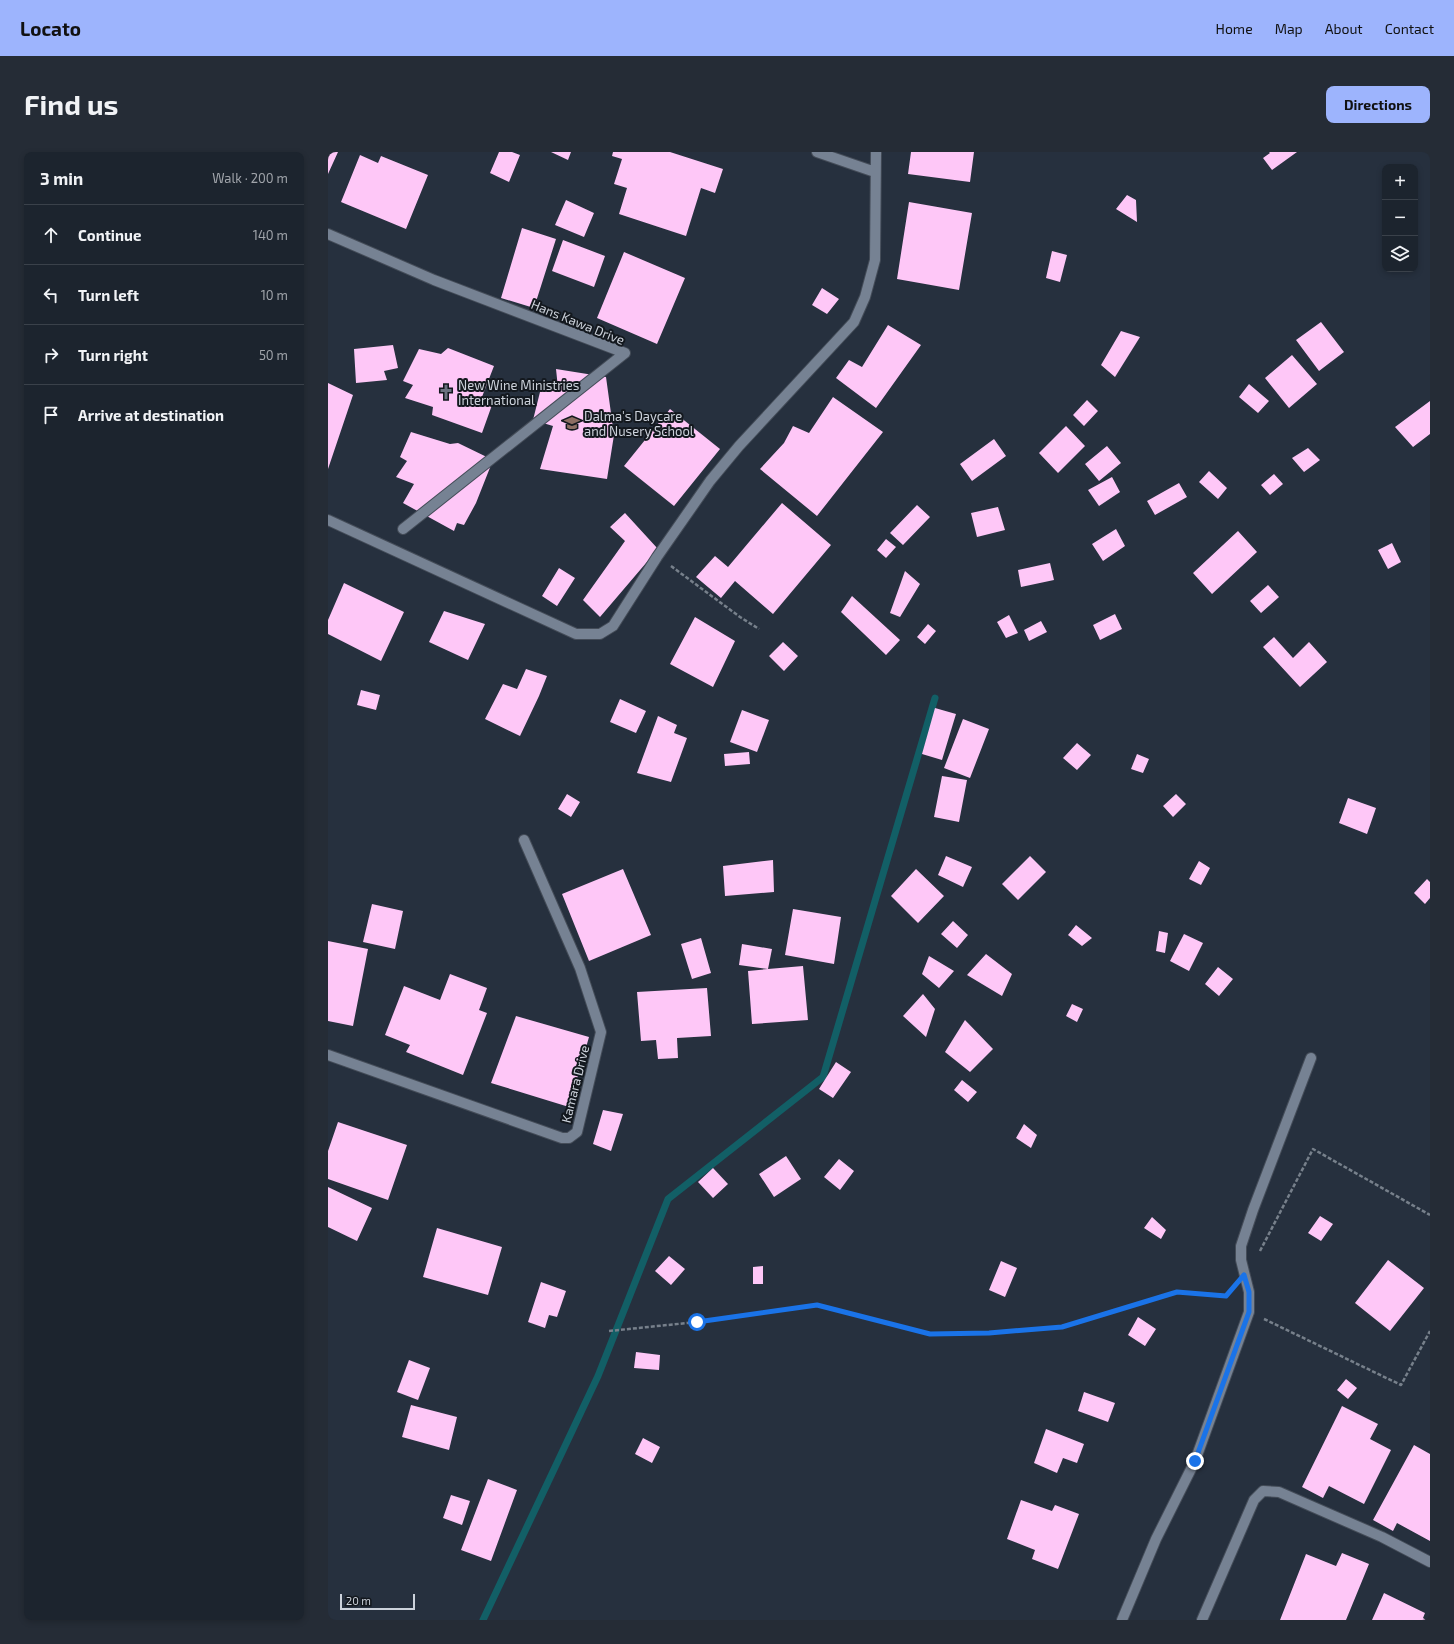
<!DOCTYPE html>
<meta charset="utf-8">
<style>
:root{--surface:#1c242e;--page:#252c36;--text:#f1f3f6;--muted:#a0a4aa;--line:#3a414a;--accent:#9db4fd}
body{margin:0;font-family:"Exo 2",sans-serif;background:var(--page);color:var(--text)}
.controls{position:absolute;right:12px;top:12px;display:grid;overflow:hidden;border-radius:8px;box-shadow:0 2px 6px #0003}
.controls button{width:36px;height:36px;display:grid;place-items:center;padding:0;border:0;border-bottom:1px solid var(--line);background:var(--surface);color:var(--text);font:20px sans-serif}
.scale{position:absolute;left:12px;bottom:10px;width:75px;box-sizing:border-box;padding-left:4px;border:2px solid #ccd2db;border-top:0;font-size:11px;line-height:14px;white-space:nowrap;color:#ccd2db;-webkit-text-stroke:3px #13181e;paint-order:stroke}
.stop{position:absolute;width:12px;height:12px;margin:-9px;border:3px solid #1a73e8;border-radius:50%;background:#fff}
.stop.end{background:#1a73e8;border-color:#fff;box-shadow:0 1px 4px #0008}
.list{margin:0;padding:0;list-style:none}
h2{display:flex;justify-content:space-between;align-items:center;height:52px;margin:0;padding:0 16px;font-size:17px}
h2 small{font-size:13px;font-weight:400;color:var(--muted)}
.list li{display:grid;grid-template-columns:26px 1fr auto;gap:12px;align-items:center;box-sizing:border-box;height:60px;padding:0 16px;border-top:1px solid var(--line)}
.list b{display:block;font-size:15px;white-space:nowrap}
.list em{font-size:13px;font-style:normal;color:var(--muted)}
.icon{flex:none;width:22px;height:22px;fill:none;stroke:currentColor;stroke-width:2;stroke-linecap:round;stroke-linejoin:round}
.map{position:relative;flex:none;width:1102px;height:1468px;overflow:hidden;border-radius:8px}
header{display:flex;align-items:center;gap:24px;box-sizing:border-box;height:56px;padding:0 20px;background:var(--accent);color:#111}
header strong{font-size:19px}
nav{display:flex;gap:22px;margin-inline-start:auto;font-size:14px}
.intro{display:flex;align-items:center;justify-content:space-between;box-sizing:border-box;height:96px;padding:0 24px}
h1{margin:0;font-size:28px}
.button{padding:10px 18px;border-radius:8px;background:var(--accent);color:#111;font-size:14px;font-weight:700}
main{display:flex;gap:24px;padding:0 24px}
aside{flex:1;background:var(--surface);border-radius:8px;box-shadow:0 2px 6px #0003}
.map>svg:first-child{display:block}
.lines{fill:none;stroke-linecap:round;stroke-linejoin:round}
.stream{stroke:#125f66;stroke-width:7}
.building{fill:#fec7f7}
.minor-casing{stroke:#444c58;stroke-width:12}
.path{stroke:#77808b;stroke-width:2.5;stroke-dasharray:4 2;stroke-linecap:butt}
.minor{stroke:#768293;stroke-width:10}
.route{stroke:#1a73e8;stroke-width:5}
.labels{text-anchor:middle;stroke-width:4;stroke-linejoin:round;paint-order:stroke}
.street-label{font-size:13px;fill:#ccd2db;stroke:#13181e}
.poi-label{font-size:13px;fill:#ccd2db;stroke:#13181e;text-anchor:start}
</style>
<header>
<strong>Locato</strong>
<nav><a>Home</a><a>Map</a><a>About</a><a>Contact</a></nav>
</header>
<div class="intro"><h1>Find us</h1><a class="button">Directions</a></div>
<main>
<aside>
<h2>3 min<small>Walk · 200 m</small></h2>
<ul class="list">
<li><svg class="icon" aria-label="ahead" viewBox="0 0 24 24"><path d="M12 20V5M6 11l6-6 6 6"/></svg><div><b>Continue</b></div><em>140 m</em></li>
<li><svg class="icon" aria-label="left" viewBox="0 0 24 24"><path d="M17 20v-9H6M10 6l-5 5 5 5"/></svg><div><b>Turn left</b></div><em>10 m</em></li>
<li><svg class="icon" aria-label="right" viewBox="0 0 24 24"><path d="M7 20v-9h11M14 6l5 5-5 5"/></svg><div><b>Turn right</b></div><em>50 m</em></li>
<li><svg class="icon" aria-label="arrive" viewBox="0 0 24 24"><path d="M6 21V4h12l-3 4 3 4H6"/></svg><div><b>Arrive at destination</b></div></li>
</ul>
</aside>
<div class="map">
<svg width="1102" height="1468" viewBox="0 0 1102 1468">
<rect width="100%" height="100%" fill="#26303e"/>
<g class="lines">
<!-- stream -->
<path class="stream" d="M155 1468 270 1224 340 1047 495 925 607 546"/>
</g>
<!-- building -->
<path class="building" d="M0 0H10L0 22Z
M171 0H184L192 3 181 30 162 21Z
M223 0H243L240 8Z
M285 0H342L395 17 387 41 373 36 358 84 291 62 299 36 286 32 294 7 284 4Z
M583 0H646L642 30 580 22Z
M941 0H969L944 18 935 6 942 1Z
M32 3 50 11 53 4 100 23 78 77 13 50Z
M799 43 808 48 809 70 788 57Z
M238 48 266 61 256 85 227 73Z
M581 50 644 61 631 138 569 127Z
M194 76 228 87 206 156 173 146Z
M235 88 277 104 266 135 224 119Z
M724 99 739 103 732 130 718 126Z
M296 100 357 126 329 192 269 166Z
M494 136 511 147 499 162 484 153Z
M993 170 1016 200 991 219 968 188Z
M560 173 593 193 548 256 508 226 521 208 534 215Z
M793 179 812 185 787 225 773 213Z
M65 193 70 216 56 219 59 228 28 231 26 197Z
M120 196 166 214 152 250 164 253 154 281 104 263 105 255 77 246 85 233 75 229 91 197 113 202Z
M964 203 989 232 961 256 937 226Z
M228 217 278 225 286 283 279 327 212 317 225 274 205 268 213 236H230Z
M0 231 25 243 0 317Z
M921 232 941 249 930 261 911 245Z
M505 245 555 280 489 364 432 317 456 291 465 274 481 281Z
M759 248 770 259 756 274 745 263Z
M1102 249V282L1085 295 1067 275Z
M342 257 392 297 346 354 296 314Z
M738 274 757 294 730 321 711 301Z
M83 280 122 292 130 291 165 308 148 351 136 373 129 371 126 379 75 351 86 332 68 325 79 309 72 305Z
M666 287 678 304 644 329 632 312Z
M779 294 793 311 771 329 757 312Z
M980 296 992 308 976 320 964 306Z
M881 319 899 336 890 347 871 330Z
M946 322 955 332 942 343 933 333Z
M784 325 792 340 771 354 760 338Z
M851 331 859 345 827 363 819 349Z
M454 351 503 393 445 462 407 429 393 446 368 425 387 404 400 415Z
M589 353 602 365 575 393 562 381Z
M670 355 677 378 649 385 643 361Z
M297 361 330 397 272 465 255 448 297 389 282 375Z
M788 377 797 394 775 409 764 392Z
M910 379 929 400 884 442 865 421Z
M558 387 568 395 558 406 549 398Z
M1064 391 1073 410 1060 417 1050 398Z
M722 411 726 428 693 435 690 418Z
M231 416 247 426 229 454 214 444Z
M577 419 592 432 572 465 562 461Z
M16 431 76 460 53 509 0 482V468Z
M940 433 951 445 933 461 922 449Z
M524 444 572 488 558 503 513 460Z
M116 459 157 472 140 508 101 490Z
M787 462 794 477 772 488 765 473Z
M681 463 690 481 678 486 669 470Z
M367 465 407 489 385 535 342 512Z
M713 469 719 480 701 489 696 478Z
M600 472 608 479 597 492 589 485Z
M946 485 965 506 981 490 999 510 972 535 935 495Z
M455 490 470 504 456 519 441 504Z
M198 517 219 524 211 544 192 584 157 567 175 532 189 537Z
M33 538 52 543 48 558 29 553Z
M292 547 318 559 308 581 282 570Z
M607 556 628 562 614 608 594 602Z
M414 558 441 568 429 600 402 590Z
M330 564 349 573 346 581 359 586 343 630 309 621Z
M635 567 661 577 642 626 616 616Z
M749 591 763 603 749 618 735 606Z
M421 600 422 612 397 614 396 602Z
M809 602 821 607 815 621 803 617Z
M614 624 639 628 631 670 606 665Z
M239 642 252 650 243 665 230 657Z
M848 642 858 652 845 665 835 654Z
M1020 646 1048 656 1039 682 1011 671Z
M618 704 644 715 635 735 610 723Z
M702 704 718 720 690 748 674 732Z
M445 708 446 740 397 744 395 714Z
M871 709 882 716 873 733 861 727Z
M295 717 323 783 261 809 234 742Z
M588 717 616 744 590 771 563 744Z
M1099 727 1102 730V746L1097 752 1086 741Z
M44 752 75 759 67 797 35 790Z
M465 757 513 765 506 812 457 803Z
M625 769 640 783 629 796 613 782Z
M748 773 764 786 754 794 740 783Z
M831 779 840 781 837 801 828 799Z
M856 782 875 791 861 819 842 809Z
M373 786 383 821 364 827 353 792Z
M0 789 40 797 25 874 0 869Z
M414 792 444 797 440 817 475 814 480 868 424 872 420 819 440 817 411 813Z
M658 802 684 822 674 844 639 823Z
M601 804 626 819 611 836 594 822Z
M890 815 905 827 891 844 877 832Z
M122 822 159 836 151 858 159 861 135 923 78 900 82 893 57 883 76 834 112 848Z
M379 836 383 884 349 886 350 906 330 907 328 888 313 889 309 840Z
M595 842 607 857 598 885 575 864Z
M744 852 755 857 749 870 738 864Z
M188 864 261 885 241 955 163 931Z
M637 868 665 897 642 920 617 900Z
M508 910 523 920 505 946 491 937Z
M634 928 649 940 640 950 626 938Z
M275 958 295 962 283 999 265 992Z
M10 970 79 993 60 1048 0 1027V999Z
M696 972 709 983 703 996 688 986Z
M458 1004 473 1027 446 1045 431 1022Z
M511 1007 526 1019 512 1038 496 1025Z
M385 1016 400 1032 385 1046 370 1030Z
M0 1035 44 1056 29 1089 0 1075Z
M992 1064 1005 1072 993 1089 980 1081Z
M824 1065 838 1078 833 1087 816 1076Z
M109 1076 174 1095 160 1143 95 1125Z
M341 1104 357 1117 343 1133 327 1119Z
M1060 1108 1096 1136 1062 1179 1027 1151Z
M673 1109 689 1116 677 1145 661 1138Z
M435 1114V1132H425V1115Z
M213 1130 238 1139 229 1165 221 1163 217 1176 200 1170Z
M810 1165 828 1177 817 1194 800 1183Z
M308 1200 332 1203 331 1218 306 1216Z
M81 1208 102 1216 90 1248 69 1240Z
M1018 1227 1029 1236 1020 1247 1009 1238Z
M756 1240 787 1251 780 1270 750 1259Z
M83 1253 129 1265 121 1298 74 1285Z
M1014 1254 1050 1272 1042 1287 1063 1298 1036 1352 1001 1334 995 1346 974 1335Z
M718 1277 756 1292 749 1311 735 1306 729 1321 706 1311Z
M315 1286 332 1295 324 1311 307 1302Z
M1086 1293 1102 1302V1389L1069 1371 1065 1379 1045 1368Z
M160 1327 189 1338 163 1409 133 1398Z
M123 1343 142 1349 134 1373 115 1366Z
M693 1348 724 1359 727 1353 751 1362 730 1417 704 1407 707 1398 679 1387Z
M1014 1401 1041 1412 1018 1468H952L978 1402 1008 1414Z
M1056 1441 1097 1461 1095 1466 1098 1468H1044Z"/>
<g class="lines">
<defs>
<path id="minor" d="M489 0 547 20
M0 82 106 128 297 201 75 377
M0 368 248 482H272L285 474 329 405 382 329 411 294 526 170 537 145 547 108 548 0
M0 903 234 986H241L249 980 273 880 252 816 196 688
M794 1468 828 1387 867 1309 921 1160V1140L913 1108V1094L925 1058 983 906
M874 1468 926 1348 935 1339 951 1340 1054 1385 1102 1410"/>
</defs>
<!-- minor casing -->
<use href="#minor" class="minor-casing"/>
<!-- path -->
<path class="path" d="M343 414 412 465 431 477
M932 1099 985 997 1102 1063
M936 1167 1073 1233 1102 1179
M281 1179 369 1170 489 1153 602 1182 661 1181 734 1175 849 1140 898 1144 902 1140"/>
<!-- minor -->
<use href="#minor" class="minor"/>
</g>
<g class="lines">
<!-- route -->
<path class="route" d="M369 1170 489 1153 602 1182 661 1181 734 1175 849 1140 898 1144 916 1123 921 1140V1160L867 1309"/>
</g>
<!-- icons -->
<defs>
<symbol id="church-bare" viewBox="-9 -9 18 18"><path d="M-1.2-6h2.4v3.5h3.3v2.4h-3.3V6h-2.4V-.1h-3.3v-2.4h3.3Z" fill="#6b7280" stroke="#13181e" stroke-width="2.5" paint-order="stroke"/></symbol>
<symbol id="school-bare" viewBox="-9 -9 18 18"><path d="M0-5L7-2L0 1L-7-2ZM-4 1L0 2.5L4 1V4Q0 6-4 4Z" fill="#8d6e63" stroke="#13181e" stroke-width="2.5" paint-order="stroke"/></symbol>
</defs>
<g fill-rule="evenodd">
<use href="#church-bare" x="107" y="229" width="22" height="22"/>
<use href="#school-bare" x="233" y="260" width="22" height="22"/>
</g>
<g class="labels">
<!-- street labels -->
<g class="street-label">
<text transform="translate(250 170) rotate(22)" y="5">Hans Kawa Drive</text>
<text transform="translate(247 932) rotate(-76)" y="5">Kamara Drive</text>
</g>
<!-- poi labels -->
<g class="poi-label">
<text x="130" y="238">New Wine Ministries<tspan x="130" dy="15">International</tspan></text>
<text x="256" y="269">Dalma's Daycare<tspan x="256" dy="15">and Nusery School</tspan></text>
</g>
</g>
</svg>
<div class="controls">
<button>+</button>
<button>−</button>
<button><svg class="icon" aria-label="layers" viewBox="0 0 24 24"><path d="M12 4l9 5-9 5-9-5zM3 14l9 5 9-5"/></svg></button>
</div>
<div class="scale">20 m</div>
<div class="stop" style="left:369px;top:1170px"></div>
<div class="stop end" style="left:867px;top:1309px"></div>
</div>
</main>
